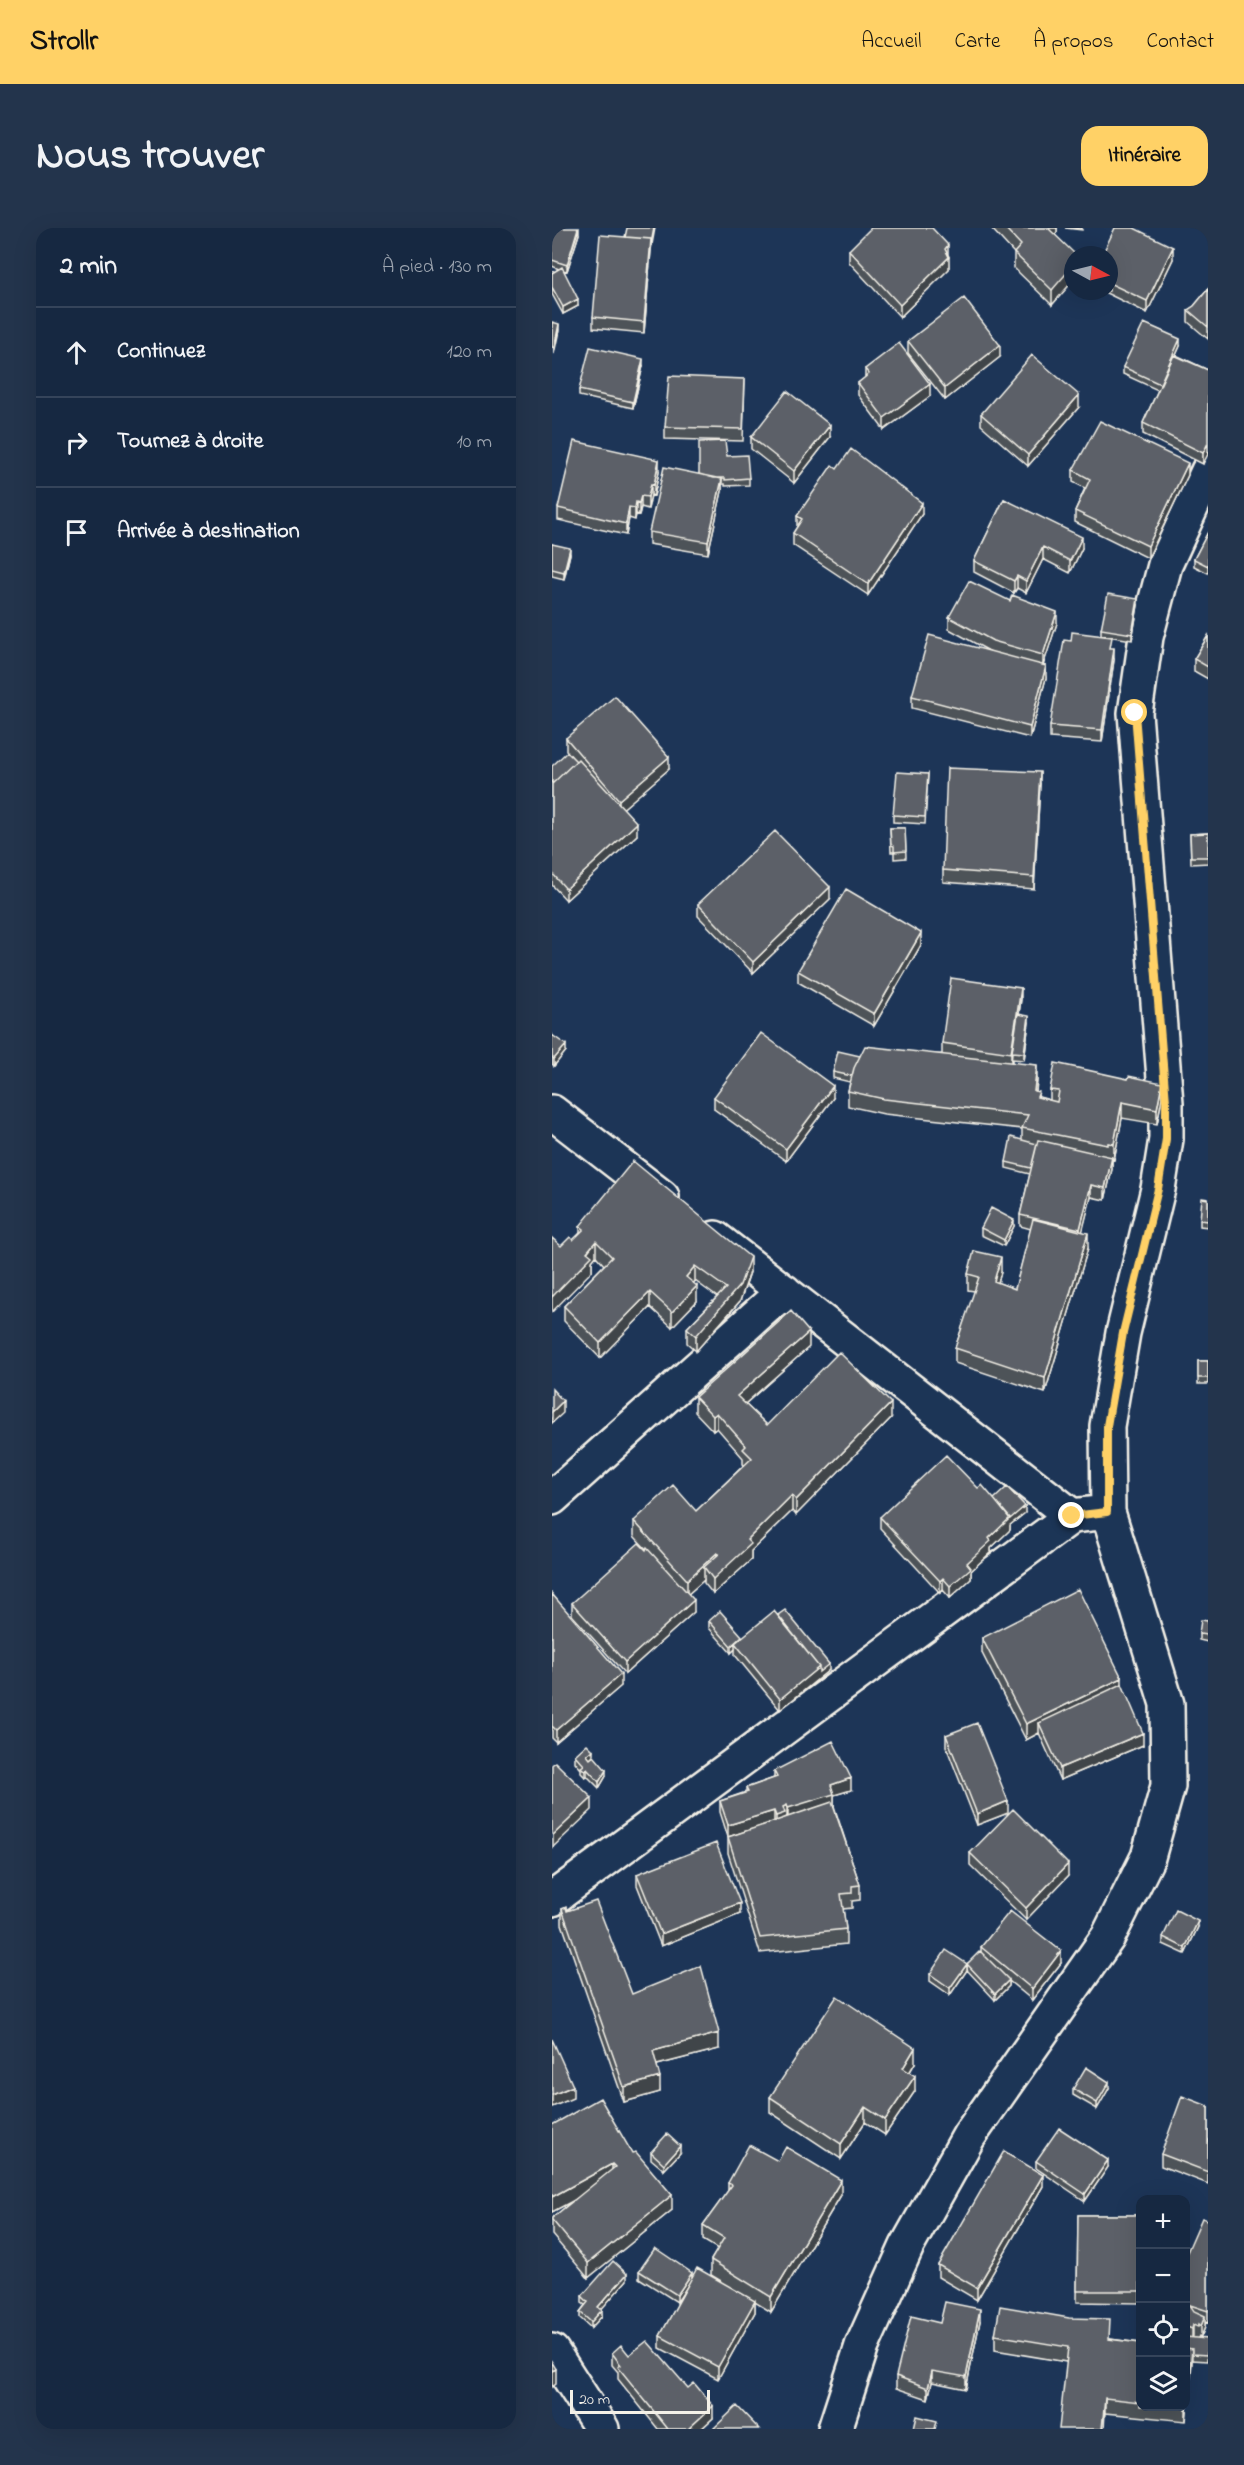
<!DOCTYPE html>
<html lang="fr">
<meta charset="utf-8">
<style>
:root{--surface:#162841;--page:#23344c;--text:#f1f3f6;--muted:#9ea6b1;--line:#35445a;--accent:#ffd166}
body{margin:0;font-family:"Indie Flower",sans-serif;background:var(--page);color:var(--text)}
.controls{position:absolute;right:18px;bottom:18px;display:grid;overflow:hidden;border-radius:12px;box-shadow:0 6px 24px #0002}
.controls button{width:54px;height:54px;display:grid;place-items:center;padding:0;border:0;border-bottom:2px solid var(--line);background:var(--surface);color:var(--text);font:30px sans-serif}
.compass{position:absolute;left:512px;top:18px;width:54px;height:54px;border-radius:50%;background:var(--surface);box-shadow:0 6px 24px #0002;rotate:97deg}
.scale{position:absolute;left:18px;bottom:15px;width:140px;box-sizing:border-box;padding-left:6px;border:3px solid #f4f1e8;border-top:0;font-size:16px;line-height:21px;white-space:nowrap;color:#f4f1e8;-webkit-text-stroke:4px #1d3557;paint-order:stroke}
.stop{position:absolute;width:18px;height:18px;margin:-14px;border:4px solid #ffd166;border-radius:50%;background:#fff}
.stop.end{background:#ffd166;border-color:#fff;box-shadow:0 2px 6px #0008}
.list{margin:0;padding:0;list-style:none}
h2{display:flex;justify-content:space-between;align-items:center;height:78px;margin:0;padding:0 24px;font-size:26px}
h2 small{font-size:20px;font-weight:400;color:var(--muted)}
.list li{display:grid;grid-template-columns:39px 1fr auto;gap:18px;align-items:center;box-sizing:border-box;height:90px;padding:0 24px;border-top:2px solid var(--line)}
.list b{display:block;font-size:22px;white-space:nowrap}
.list em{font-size:20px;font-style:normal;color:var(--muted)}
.icon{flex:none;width:33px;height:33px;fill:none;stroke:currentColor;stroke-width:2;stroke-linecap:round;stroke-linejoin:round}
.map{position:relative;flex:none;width:656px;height:2201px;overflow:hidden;border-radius:18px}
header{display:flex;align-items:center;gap:36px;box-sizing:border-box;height:84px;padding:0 30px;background:var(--accent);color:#111}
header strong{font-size:28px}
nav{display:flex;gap:33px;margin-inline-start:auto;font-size:21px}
.intro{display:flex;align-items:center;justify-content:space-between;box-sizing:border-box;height:144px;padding:0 36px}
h1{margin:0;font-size:42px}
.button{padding:15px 27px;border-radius:18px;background:var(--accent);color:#111;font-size:21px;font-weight:700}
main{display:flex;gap:36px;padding:0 36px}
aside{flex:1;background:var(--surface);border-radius:18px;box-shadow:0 6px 24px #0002}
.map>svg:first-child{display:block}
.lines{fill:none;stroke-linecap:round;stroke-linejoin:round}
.minor-casing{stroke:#f4f1e8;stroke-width:38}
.minor{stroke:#1d3557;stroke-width:33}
.wall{fill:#4e5359;stroke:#f4f1e8;stroke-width:1.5}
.shaded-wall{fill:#404448;stroke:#f4f1e8;stroke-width:1.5}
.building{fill:#5b6167;stroke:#f4f1e8;stroke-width:1.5}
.route{stroke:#ffd166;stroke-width:8}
</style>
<header>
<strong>Strollr</strong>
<nav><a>Accueil</a><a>Carte</a><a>À propos</a><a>Contact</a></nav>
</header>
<div class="intro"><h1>Nous trouver</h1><a class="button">Itinéraire</a></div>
<main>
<aside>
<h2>2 min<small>À pied · 130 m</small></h2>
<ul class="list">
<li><svg class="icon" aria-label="ahead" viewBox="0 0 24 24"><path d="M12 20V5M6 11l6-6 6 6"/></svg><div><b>Continuez</b></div><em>120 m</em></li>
<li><svg class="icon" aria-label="right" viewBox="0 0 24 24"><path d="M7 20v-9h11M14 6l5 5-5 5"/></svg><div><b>Tournez à droite</b></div><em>10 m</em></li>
<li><svg class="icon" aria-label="arrive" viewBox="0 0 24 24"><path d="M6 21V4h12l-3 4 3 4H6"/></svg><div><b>Arrivée à destination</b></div></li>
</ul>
</aside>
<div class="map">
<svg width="656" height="2201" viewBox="0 0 656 2201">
<rect width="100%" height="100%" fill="#1d3557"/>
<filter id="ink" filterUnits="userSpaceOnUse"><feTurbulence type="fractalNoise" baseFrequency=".0167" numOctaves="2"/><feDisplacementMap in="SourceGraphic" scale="12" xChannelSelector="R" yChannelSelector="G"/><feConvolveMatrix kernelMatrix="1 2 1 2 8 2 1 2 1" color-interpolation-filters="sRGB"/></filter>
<g filter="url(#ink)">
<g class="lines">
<defs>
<path id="minor" d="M0 884 110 969
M163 1010 520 1288
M0 1270 232 1063
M0 1671 520 1288 556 1284
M0 2123 50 2201
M283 2201 310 2118 355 2018 417 1908 556 1709 596 1629 616 1558 615 1476 556 1284 555 1198 571 1105 606 961 614 911V875L583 485 594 409 613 337 656 243"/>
</defs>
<!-- minor casing -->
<use href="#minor" class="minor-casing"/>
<!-- minor -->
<use href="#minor" class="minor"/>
</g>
<!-- wall -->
<path class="wall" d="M0 0 27 6 15 43 11 42 26 78 11 86 0 66V45L7 41 0 38Z
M439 0H505V4L503 6 519 55 500 77 462 40V25Z
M513 0H530V2Z
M73 9 99 22 92 105 41 100V89Z
M297 22 396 28 397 41 348 89 297 34Z
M557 27 621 31 595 85 550 63H557Z
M656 61V111L636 94V82L642 78Z
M356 113 448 129 393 172 356 125Z
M628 118 624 127 656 142 651 236 591 206V195L606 162 571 146V139Z
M91 138 81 180 27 168V162Z
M313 141 378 168 332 202 306 167V155L313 150Z
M193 151 191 213 113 211V199Z
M527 179 476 238 429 197V186Z
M199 209H278L242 255 199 221Z
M175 228 197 250V257L173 258V256H170V263L156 326 97 316V304L147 246Z
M285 241 370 286 316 367 241 317V305L245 299V288Z
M521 242 636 247 596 330 523 294V283L533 260 521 254Z
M107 244 102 268 99 267 96 281 89 279 87 287 84 286 83 292 77 290 74 307 6 292V280Z
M452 271 530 320 518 345 491 331 474 365 465 360 462 365 422 344V333Z
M656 304V345L642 338V331Z
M0 316 18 326 12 351 0 348Z
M458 373 505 395 491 437 494 450 478 510 360 480V468L439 424 397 401V389Z
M586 377 580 412 549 407V401Z
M656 408V451L642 443V431Z
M562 432 550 514 498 510V498Z
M14 510 117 541 71 580 85 607 14 672 0 657V538L23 533 14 522Z
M376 546 373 596 341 594V587Z
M488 556 482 661 391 654V642Z
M338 600H353L354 630 342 631V624H339Z
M656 605V635L639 636 638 606Z
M278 671 201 745 146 688V676Z
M369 717 322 798 246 754V743Z
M469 771 467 787 477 794 472 832 460 831V834L485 852 484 864 487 869 498 872V862L610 870 605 896 570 890 562 932 560 931V941L553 972 539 969 530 1003 536 1020 493 1165 403 1135V1120L423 1063 416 1062V1046L449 1044 446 1055 463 1061 479 1001 468 998V987L478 946 454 940V934L470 912V901L332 886 296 878V863L298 854 281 850V844L308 828 390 826V815Z
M0 807 14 823 2 838 0 836Z
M162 869 281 870 234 933 162 881Z
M656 971V999L648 998V992Z
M28 998 198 1044 188 1073 144 1123 135 1115V1100L165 1069 143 1053 141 1055 145 1073 120 1099 98 1079 48 1130 12 1093V1078L52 1037 44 1028 40 1033V1043L9 1018 21 1012 28 1006Z
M462 998 452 1018 429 1007V1000Z
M257 1119 193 1176 215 1197 339 1190 244 1287 240 1283 199 1323V1332L161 1366 152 1355V1352L136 1366 142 1384 73 1446 20 1387V1375L94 1321 82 1308V1293L144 1283 192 1237 191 1236V1230L165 1200 161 1203 143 1184V1169Z
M646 1133H656V1156H646Z
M426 1260 442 1271 473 1285 458 1297V1302L439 1320V1324L419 1343V1351L398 1370 391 1362 388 1365 328 1300V1289Z
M0 1366 69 1458 4 1514 0 1510Z
M157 1393 190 1409 277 1442 228 1482 183 1427V1421L179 1425 157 1400Z
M656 1393V1414L647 1412V1406Z
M430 1410 570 1456 591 1517 508 1552 487 1505 474 1512 430 1425Z
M394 1507 456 1585 425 1597 394 1518Z
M23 1527 41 1528 54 1548 47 1560 35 1548 33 1549 29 1545V1541L23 1534Z
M222 1543 299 1562 282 1567V1578L308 1657V1672L300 1673V1680L291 1681 294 1701V1716L208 1725 176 1625V1609L210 1598 176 1609 168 1584V1573L194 1564V1560L222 1550Z
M418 1625 516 1648 474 1692 418 1637Z
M85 1646 188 1686 109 1718 85 1657Z
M10 1681 15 1683 80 1766 167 1821 105 1837 108 1864 72 1874 10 1696Z
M646 1699 633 1726 611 1716V1709Z
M429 1719 509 1735 480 1772 457 1753V1758L443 1772 415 1742V1736L429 1725Z
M415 1742 398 1767 378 1753V1746Z
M363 1835 358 1844 363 1863 333 1907 313 1894 289 1931 218 1884V1869Z
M557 1860 545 1881 521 1867V1861Z
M656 1878V1956L609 1938V1926Z
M0 1897 80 1925 120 1982 36 2050 0 2007V1990L22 1972 0 1984Z
M99 1924 128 1925 112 1942 99 1931Z
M484 1933 556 1939 533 1973 484 1940Z
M176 1955 289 1967 219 2084 203 2074V2084L166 2151 108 2120V2108L134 2061 125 2074 87 2050V2043L140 2049 169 2053 159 2047V2032L166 2021 151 2012V1997L176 1963Z
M491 1958 425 2072 386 2049V2037Z
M526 1987H588V2075L525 2074Z
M656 1992V2095L653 2094V2099L649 2109 647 2108 646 2110 656 2111 655 2133 640 2132 634 2193 553 2185 514 2134 443 2122V2107L558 2111 588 2115V2178H633V2029Z
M75 2052 49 2081 50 2088 39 2100 28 2090V2084L33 2077 30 2075V2068Z
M428 2093 414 2161 380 2154 376 2171 344 2160V2148L388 2095Z
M60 2125 77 2127 161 2190 149 2201H106L66 2151V2144L60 2137Z"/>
<!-- shaded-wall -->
<path class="shaded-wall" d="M27 0V6L15 43V37Z
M102 0H103L99 22 92 105V94L99 11Z
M496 0H505V4L496 15Z
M653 0H656V3L653 4Z
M396 17V29L393 21Z
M621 19V31L595 85V73Z
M397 29V41L348 89V77Z
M521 34V50L519 55 500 77V62Z
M26 71V78L11 86V79Z
M7 96V103L2 126V120Z
M628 111V118L608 162V156Z
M448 117V129L393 172V160Z
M91 131V138L81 180V174Z
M378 156V168L332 202V190Z
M527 167V179L476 238V227Z
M278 197V209L242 255V243Z
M656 215V226L651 236V225Z
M107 232V244L102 268V257Z
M636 235V247L596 330V318Z
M170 251V263L156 326V314Z
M99 256V267L96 281V269Z
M89 268V279L87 287V275Z
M84 274V286L83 292V280Z
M370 275V286L316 367V356Z
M77 279V290L74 307V296Z
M530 309V320L518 345V333Z
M491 319V331L474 365V353Z
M18 320V326L12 351V344Z
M465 348V360L462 365V353Z
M586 371V377L580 412V406Z
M505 384V395L491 438V427Z
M562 420V432L550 514V502Z
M494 438V450L478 510V499Z
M117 529V541L67 584V572Z
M488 544V556L482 661V649Z
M85 595V607L14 672V661Z
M278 659V671L201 745V734Z
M369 705V717L322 798V786Z
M469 760V771L461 824H460L459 837V825Z
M477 788V794L472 832V825Z
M14 817V823L2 838V831Z
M485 837V852L482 879V863Z
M610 855V870L605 896V881Z
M281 858V870L234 933V921Z
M570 874V890L562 932V916Z
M560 929V941L553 972V960Z
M539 957V969L528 1013V1001Z
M462 992V998L452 1018V1012Z
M536 1005V1020L493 1165V1150Z
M44 1013V1028L40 1033V1043L0 1084V1069Z
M198 1029V1044L188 1073 144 1123V1108Z
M449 1029V1044L442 1069V1053Z
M143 1038V1053L134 1065V1049Z
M145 1058V1073L120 1099V1084Z
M98 1064V1079L48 1130V1115Z
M257 1104V1119L185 1183V1168Z
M11 1173V1185L0 1195V1184Z
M339 1175V1190L244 1287V1272Z
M165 1185V1200L161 1203V1188Z
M240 1267V1283L199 1323V1332L161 1366V1351L195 1312Z
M473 1278V1285L458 1297V1302L439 1320V1324L419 1343V1351L398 1370V1358L415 1335 437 1310 458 1290Z
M165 1325V1340L152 1339V1352L135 1367V1352Z
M391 1350V1362L388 1365V1353Z
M142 1372V1384L73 1446V1434Z
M183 1415V1421L179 1425V1418Z
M277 1436V1442L228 1482V1471L267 1439Z
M69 1446V1458L4 1514V1502Z
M570 1450V1465L487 1495V1505L474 1512V1496Z
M591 1505V1517L508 1552V1540Z
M41 1522V1528L35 1534V1527Z
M35 1541V1548L33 1549V1543Z
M54 1542V1548L47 1560V1554Z
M299 1550V1562L282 1567V1578L236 1592V1580L279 1557Z
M40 1570V1582L1 1619V1607Z
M456 1573V1585L425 1597V1586Z
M235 1577V1589L233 1590V1596L224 1600V1588L231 1579Z
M222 1583V1594L176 1609V1597Z
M516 1636V1648L474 1692V1680Z
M188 1675V1686L109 1718V1706Z
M646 1693V1699L633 1726V1720Z
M509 1723V1735L480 1772V1761Z
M415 1736V1742L398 1767V1760Z
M457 1752V1758L443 1772V1766Z
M167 1805V1821L101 1838V1823Z
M363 1820V1835L351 1855V1840Z
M363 1848V1863L333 1907V1892Z
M108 1849V1864L72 1874V1859Z
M557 1854V1860L545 1881V1875Z
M21 1858V1870L0 1879V1867Z
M313 1879V1894L289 1931V1916Z
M128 1918V1925L112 1942V1936Z
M556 1932V1939L533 1973V1966Z
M60 1936V1952L0 1984V1969Z
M491 1947V1958L425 2072V2060Z
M289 1952V1967L219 2084V2069Z
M120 1967V1982L36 2050V2035Z
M140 2045V2051L125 2074V2067Z
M75 2046V2052L46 2085V2079Z
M203 2073V2084L166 2151V2139Z
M428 2081V2093L414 2161V2149Z
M50 2082V2088L39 2100V2094Z
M653 2088V2099L649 2109V2098Z
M641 2097V2108L640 2113V2101Z
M640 2121V2136L634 2193V2178Z
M4 2141V2156L0 2159V2143Z
M380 2143V2154L376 2171V2160Z
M553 2170V2185L552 2201H550Z
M161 2178V2190L149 2201H136Z"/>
<!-- building -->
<path class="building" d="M0 0H26L15 37 0 32Z
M75 0H102L99 16V11L73 9Z
M319 0H380L396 17 393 21 397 29 348 77 297 22Z
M453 0H496L523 26 521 27V34L519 40 500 62 462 25 469 17Z
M563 0H582L621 19 595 73 557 55V27H550Z
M48 7 99 11 92 94 41 89Z
M10 39 26 71 11 79 0 59V45Z
M656 61V99L636 82 642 78Z
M412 70 448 117 393 160 356 113Z
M0 94 7 96 2 120 0 119Z
M592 95 628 111 608 156 571 139Z
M347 115 378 156 332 190 306 155 317 146 313 141Z
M38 119 91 131 81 174 27 162Z
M480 127 527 167 476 227 429 186Z
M622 127 656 142V215L651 225 591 195Z
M117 148 193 151 191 201 113 199Z
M235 163 278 197 242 243 199 209Z
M548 193 636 235 596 318 523 283 538 251 521 242Z
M22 213 107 232 102 257 99 256 96 269 89 268 87 275 84 274 83 280 77 279 74 296 6 280Z
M173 213 175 228 195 227 197 250 173 252V250H162L147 246V214Z
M299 221 370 275 316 356 241 305 250 291 245 288 280 237 285 241Z
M112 239 170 251 156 314 97 304Z
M452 271 530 309 518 333 491 319 474 353 465 348 462 353 422 333Z
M656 304V338L642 331Z
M0 316 18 320 12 344 0 341Z
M417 353 458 373 460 367 505 384 491 427 441 413 397 389Z
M556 366 586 371 580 406 549 401Z
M520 404 560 409 558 420H562L550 502 498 498 512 412 519 413Z
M377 407 494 438 478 499 360 468Z
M656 408V439L642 431Z
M63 468 117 529 67 572 14 510Z
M15 524 24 533 0 556V538Z
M26 531 85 595 14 661 0 645V556Z
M395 540 488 544 482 649 391 642Z
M345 544 376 546 373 589 341 587Z
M338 600H353L354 623 342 624V618L339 617Z
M223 603 278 659 201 734 146 676Z
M656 605V629H639L638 606Z
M294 661 369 705 322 786 246 743Z
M399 750 469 760 459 825 390 815Z
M466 786 477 788 472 825 460 824Z
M209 805 281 858 234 921 162 869Z
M0 807 14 817 2 831 0 829Z
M313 818 485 837 482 863 487 864 485 869 505 874 507 863 498 862 503 835 576 851 577 848 610 855 605 881 570 874 562 916 556 915V917L470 900 476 887 332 871 296 863 302 840Z
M286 823 308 828 302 840 300 848 281 844Z
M459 909 485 916 479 940 454 934Z
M486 912 560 929 553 960 539 957 528 1001 468 987Z
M81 933 198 1029 188 1057 144 1108 135 1100 174 1060 143 1038 134 1049 145 1058 120 1084 98 1064 48 1115 12 1078 60 1029 44 1013 35 1024 40 1028 0 1069V1010L9 1018 18 1009 21 1012 32 1001 28 998Z
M650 970 656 971V993L648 992Z
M439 980 462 992 452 1012 429 1000Z
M481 991 536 1005 493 1150 403 1120 427 1049 416 1046 422 1023 449 1029 442 1053 463 1061Z
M239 1083 257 1104 185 1168 215 1197 287 1124 339 1175 244 1272 240 1267 195 1312 199 1316 161 1351 152 1339 167 1326 165 1325 135 1352 82 1293 121 1257 144 1283 200 1230 191 1221 194 1218 165 1185 161 1188 143 1169Z
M646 1133H656V1150H646Z
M0 1161 11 1173 0 1184Z
M394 1227 426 1260 430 1257 458 1290 437 1310 439 1313 415 1335 419 1340 398 1358 391 1350 388 1353 328 1289Z
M455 1259 473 1278 458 1291 442 1271Z
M87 1315 94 1322 95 1320 142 1372 73 1434 20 1375Z
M526 1361 570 1450 474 1496 430 1410Z
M0 1366 69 1446 4 1502 0 1498Z
M233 1382 277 1436 267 1444V1439L226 1387Z
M168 1383 190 1408 179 1418 157 1393Z
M222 1383 267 1439 228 1471 183 1415Z
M649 1392 656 1393V1407L647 1406Z
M570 1456 591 1505 508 1540 487 1495Z
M425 1495 456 1573 425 1586 394 1507Z
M281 1513 299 1550 279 1557 282 1566 236 1580 235 1577 231 1579 233 1585 224 1588 222 1583 176 1597 168 1573 196 1564 194 1560 225 1549 222 1543Z
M35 1516 41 1522 35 1527 38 1531 42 1528 54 1542 47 1554 35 1541 33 1543 29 1539 32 1537 23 1527Z
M3 1534 40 1570 1 1607 0 1606V1537Z
M280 1574 308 1657 300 1658V1665L289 1666 294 1701 208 1710 176 1609Z
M461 1581 516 1636 474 1680 418 1625Z
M164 1615 188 1675 109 1706 85 1646Z
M44 1673 80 1766 149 1738 167 1805 101 1823 108 1849 72 1859 10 1681 14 1679 15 1683Z
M624 1682 646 1693 633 1720 611 1709Z
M458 1683 509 1723 480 1761 429 1719Z
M394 1722 415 1736 398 1760 378 1746Z
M428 1723 457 1752 443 1766 415 1736Z
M285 1768 363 1820 351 1840 363 1848 333 1892 313 1879 289 1916 218 1869Z
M0 1811 21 1858 0 1867Z
M534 1839 557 1854 545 1875 521 1861Z
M630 1868 656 1878V1944L609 1926Z
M48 1870 80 1925 84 1924 120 1967 36 2035 0 1992V1990L63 1939 60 1936 0 1969V1897Z
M507 1900 556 1932 533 1966 484 1933Z
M115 1906 128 1918 112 1936 99 1924Z
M197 1917 226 1933 234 1919 289 1952 219 2069 159 2032 172 2010 151 1997 180 1957 176 1955Z
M452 1923 491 1947 425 2060 386 2037Z
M526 1987H588V2063H525Z
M650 1990 656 1992V2083L638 2077 642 2083 653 2088 649 2098 647 2096 646 2099 641 2097 640 2101 635 2099 634 2102 633 2029Z
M103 2020 140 2045 125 2067 87 2043Z
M61 2033 75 2046 46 2079 50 2082 39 2094 28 2084 36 2074 30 2068Z
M145 2040 203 2073 166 2139 108 2108Z
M393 2074 428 2081 414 2149 380 2143 376 2160 344 2148 359 2088 388 2095Z
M448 2078 517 2090 558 2091 557 2111 588 2115V2174L553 2170 550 2201H507L516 2119 443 2107Z
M633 2109 656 2111 655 2127 640 2126V2121L633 2120Z
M95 2113 136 2160 142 2155 161 2178 136 2201H116L66 2139 69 2137 60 2125 69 2117 77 2127Z
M633 2120 640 2121 634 2178H633Z
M0 2134 4 2141 0 2143Z
M185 2178 207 2201H161Z
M365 2188 385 2193 383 2201H362Z"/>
</g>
<g class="lines" filter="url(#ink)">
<!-- route -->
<path class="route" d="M520 1288 555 1284V1198L571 1105 606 961 614 911V874L583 485"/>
</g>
</svg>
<div class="controls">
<button>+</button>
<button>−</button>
<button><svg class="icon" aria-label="locate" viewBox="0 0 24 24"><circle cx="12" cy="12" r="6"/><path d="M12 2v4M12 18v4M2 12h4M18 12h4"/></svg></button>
<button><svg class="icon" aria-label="layers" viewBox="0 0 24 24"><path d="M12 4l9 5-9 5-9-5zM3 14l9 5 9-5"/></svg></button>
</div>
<svg class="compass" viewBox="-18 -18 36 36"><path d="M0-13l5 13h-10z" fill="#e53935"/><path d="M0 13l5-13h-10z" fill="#9ea6b1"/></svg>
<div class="scale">20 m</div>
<div class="stop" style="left:583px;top:485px"></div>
<div class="stop end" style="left:520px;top:1288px"></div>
</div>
</main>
